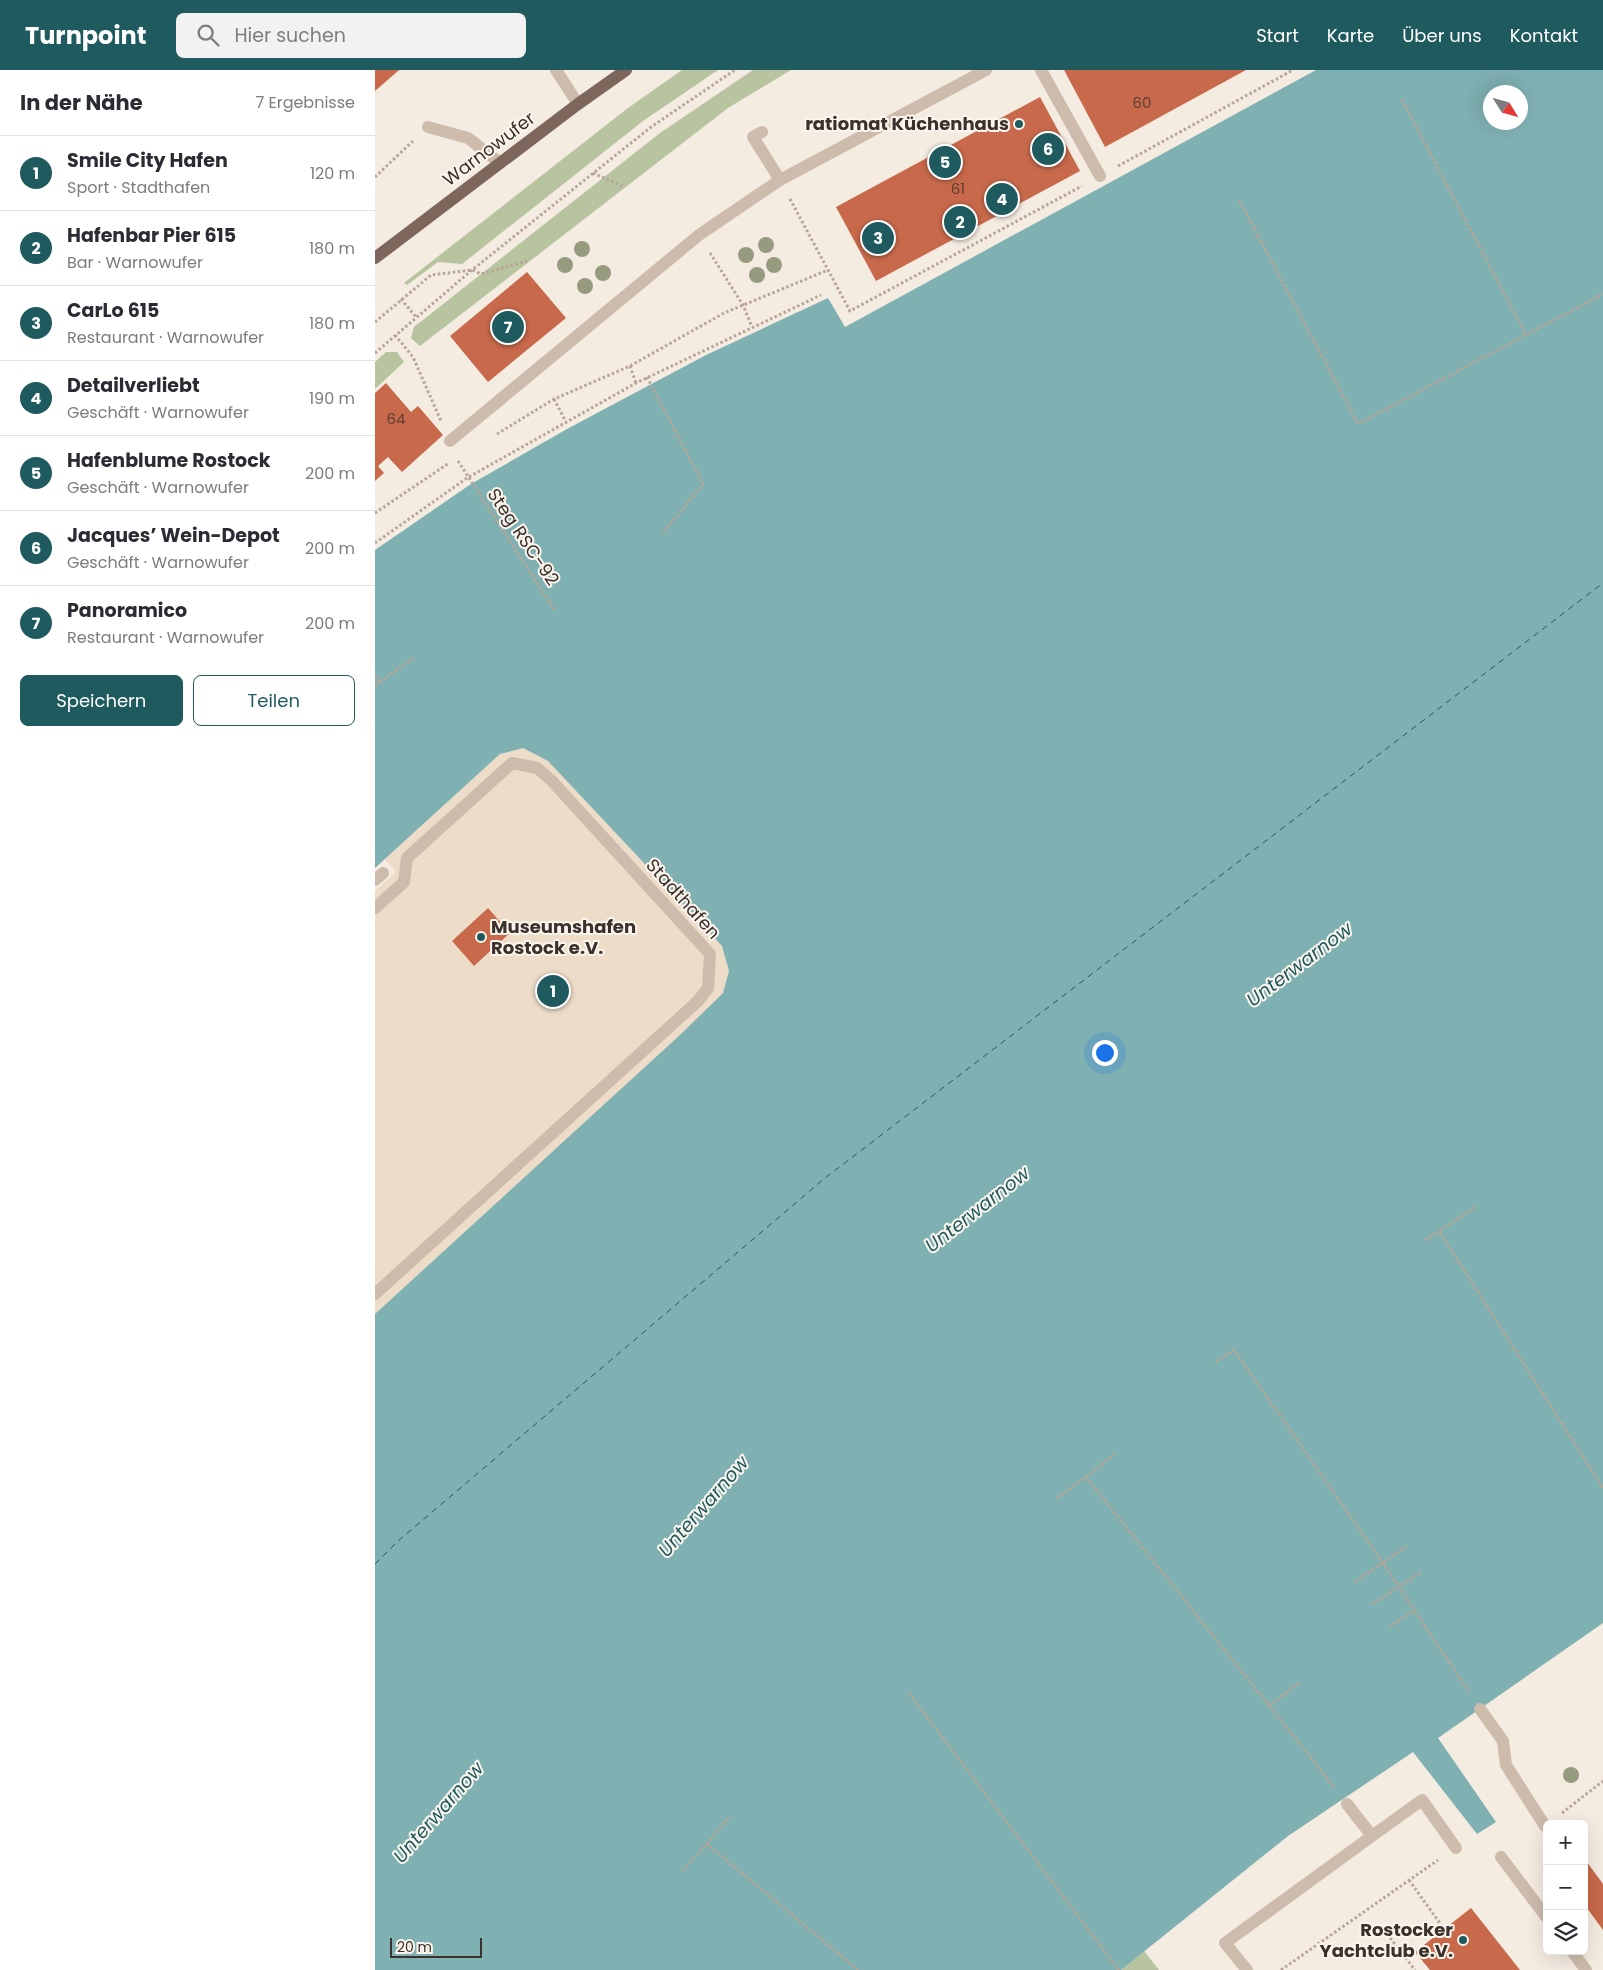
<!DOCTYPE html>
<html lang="de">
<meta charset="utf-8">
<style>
:root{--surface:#fff;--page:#f2f2f3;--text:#2b2b33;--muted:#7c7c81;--line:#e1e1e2;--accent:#1f5a5e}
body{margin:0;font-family:Poppins,sans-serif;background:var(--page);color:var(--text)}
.controls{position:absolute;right:15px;bottom:15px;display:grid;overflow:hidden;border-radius:8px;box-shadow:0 5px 20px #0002}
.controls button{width:45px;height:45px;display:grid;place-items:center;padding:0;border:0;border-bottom:1px solid var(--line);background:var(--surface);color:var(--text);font:25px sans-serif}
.compass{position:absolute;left:1108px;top:15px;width:45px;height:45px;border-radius:50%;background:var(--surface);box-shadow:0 5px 20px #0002;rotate:127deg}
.scale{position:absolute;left:15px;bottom:12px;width:92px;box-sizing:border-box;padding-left:5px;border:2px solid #3b302b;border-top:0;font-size:14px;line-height:18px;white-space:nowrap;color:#3b302b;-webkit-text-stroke:4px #fbf5ee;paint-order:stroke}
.you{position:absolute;left:729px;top:982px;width:18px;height:18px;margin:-12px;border:4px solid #fff;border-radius:50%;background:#1a73e8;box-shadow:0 0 0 8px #1a73e833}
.badge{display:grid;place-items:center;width:32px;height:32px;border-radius:50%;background:var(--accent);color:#fff;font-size:16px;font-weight:700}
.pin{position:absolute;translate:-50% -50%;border:2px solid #fff;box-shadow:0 1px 5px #0006}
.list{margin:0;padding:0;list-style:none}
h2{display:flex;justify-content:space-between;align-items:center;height:65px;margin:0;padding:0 20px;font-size:21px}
h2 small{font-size:16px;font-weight:400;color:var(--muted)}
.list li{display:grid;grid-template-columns:32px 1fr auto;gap:15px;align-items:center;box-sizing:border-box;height:75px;padding:0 20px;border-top:1px solid var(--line)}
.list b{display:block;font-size:19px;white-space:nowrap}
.list p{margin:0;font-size:16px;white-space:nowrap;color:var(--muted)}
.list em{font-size:16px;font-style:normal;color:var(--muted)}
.actions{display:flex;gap:10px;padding:15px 20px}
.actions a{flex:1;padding:11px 0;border:1px solid var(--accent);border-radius:8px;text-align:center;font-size:18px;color:var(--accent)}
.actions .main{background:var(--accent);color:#fff}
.icon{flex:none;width:28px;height:28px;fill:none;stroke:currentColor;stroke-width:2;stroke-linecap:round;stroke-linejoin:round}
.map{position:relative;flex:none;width:1228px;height:1900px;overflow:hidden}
header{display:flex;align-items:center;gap:30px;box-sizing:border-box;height:70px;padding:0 25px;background:var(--accent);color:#fff}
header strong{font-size:24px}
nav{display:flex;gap:28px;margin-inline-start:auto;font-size:18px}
.search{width:350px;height:45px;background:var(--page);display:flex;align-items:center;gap:12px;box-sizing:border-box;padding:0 18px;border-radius:8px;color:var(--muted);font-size:19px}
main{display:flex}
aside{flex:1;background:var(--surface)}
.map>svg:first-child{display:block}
.green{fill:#b8c4a0}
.plaza{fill:#ecdcc8;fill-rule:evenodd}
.water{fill:#7fb0b2;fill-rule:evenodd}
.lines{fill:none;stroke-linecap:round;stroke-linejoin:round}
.ferry{stroke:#1f5a5e;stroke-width:1;stroke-dasharray:6 5;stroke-linecap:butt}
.building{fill:#c8694b}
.path{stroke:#b9a596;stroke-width:3;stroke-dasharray:2.5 2.5;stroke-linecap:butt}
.lane{stroke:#cdbbac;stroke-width:12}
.street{stroke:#cdbbac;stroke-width:12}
.primary{stroke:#7d675c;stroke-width:12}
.tree{fill:#969b7f}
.poi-dot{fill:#1f5a5e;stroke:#fbf5ee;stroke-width:2}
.labels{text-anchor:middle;stroke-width:4;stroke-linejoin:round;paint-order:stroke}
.number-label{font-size:15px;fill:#5e3e33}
.poi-label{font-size:18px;font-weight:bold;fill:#3b302b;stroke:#fbf5ee;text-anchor:end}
.street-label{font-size:18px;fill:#3b302b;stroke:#fbf5ee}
.water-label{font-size:19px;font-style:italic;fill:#1f5a5e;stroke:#fbf5ee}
</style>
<header>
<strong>Turnpoint</strong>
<div class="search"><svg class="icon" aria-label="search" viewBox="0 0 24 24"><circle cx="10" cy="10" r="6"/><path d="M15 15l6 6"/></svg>Hier suchen</div>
<nav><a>Start</a><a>Karte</a><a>Über uns</a><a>Kontakt</a></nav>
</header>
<main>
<aside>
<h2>In der Nähe<small>7 Ergebnisse</small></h2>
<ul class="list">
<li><span class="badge">1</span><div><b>Smile City Hafen</b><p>Sport · Stadthafen</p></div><em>120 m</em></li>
<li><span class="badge">2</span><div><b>Hafenbar Pier 615</b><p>Bar · Warnowufer</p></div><em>180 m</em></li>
<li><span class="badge">3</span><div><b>CarLo 615</b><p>Restaurant · Warnowufer</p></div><em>180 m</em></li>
<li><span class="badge">4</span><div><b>Detailverliebt</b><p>Geschäft · Warnowufer</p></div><em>190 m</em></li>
<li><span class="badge">5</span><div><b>Hafenblume Rostock</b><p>Geschäft · Warnowufer</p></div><em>200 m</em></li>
<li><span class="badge">6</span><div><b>Jacques’ Wein-Depot</b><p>Geschäft · Warnowufer</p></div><em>200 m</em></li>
<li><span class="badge">7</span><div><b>Panoramico</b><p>Restaurant · Warnowufer</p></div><em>200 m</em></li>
</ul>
<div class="actions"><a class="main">Speichern</a><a>Teilen</a></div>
</aside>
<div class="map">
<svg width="1228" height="1900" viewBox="0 0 1228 1900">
<rect width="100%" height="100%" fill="#f4ebe1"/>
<!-- green -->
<path class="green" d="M307 0H343L268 51 87 194 63 192 32 215 29 213 253 38Z
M378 0H416L353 38 45 276 36 268 39 257 285 63Z
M11 282H22L29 292 0 319V292Z
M769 1881 784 1900H746Z"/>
<!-- plaza -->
<path class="plaza" d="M148 678 173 691 348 877 354 901 348 923 306 964 0 1244V821L21 802 10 789 125 684ZM113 838 135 863 99 896 77 871Z"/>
<!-- water -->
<path class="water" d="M941 0H1228V1553L1063 1668 1121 1752 1102 1764 1038 1682 913 1766 746 1900H0V1244L306 964 348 923 354 901 347 876 173 691 148 678 125 684 0 798V480L96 414 192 359 331 285 453 228 470 257ZM1116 22H1146V52H1116Z"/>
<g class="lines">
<!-- ferry -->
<path class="ferry" d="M0 1494 23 1471 450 1108 1228 513"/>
</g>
<!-- building -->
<path class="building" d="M0 0H24L0 21Z
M689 0H871L730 77Z
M665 27 705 101 501 211 461 137Z
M152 202 191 248 113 312 75 266Z
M11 313 36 342 43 336 68 365 27 402 13 387 3 396 9 403 0 411V323Z
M113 838 135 863 99 896 77 871Z
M1209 1788 1228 1814V1860L1209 1834Z
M1096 1838 1145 1900H1055L1040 1882Z"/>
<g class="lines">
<!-- path -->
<path class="path" d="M1027 30 1151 265
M743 96 918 0
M218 103 249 117
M0 107 38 71
M415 129 475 241 707 116
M864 130 983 354 1228 224
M335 183 368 235 377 257
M26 229 41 247
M0 252 56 205 97 200 106 204 153 191
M20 265 38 287 66 351
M0 283 97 200 276 57 360 0
M255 296 261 313
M272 307 328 414 287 464
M179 329 191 352
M122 364 179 329 255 296 349 243 453 200
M83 391 181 542
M0 443 74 393
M0 473 92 408 261 313 446 225
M0 605 5 612
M0 616 38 588
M1100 1137 1064 1161 1228 1418
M1051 1170 1064 1161
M841 1292 859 1280 1008 1493 1094 1622
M711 1407 740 1384
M682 1428 711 1407 960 1718
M980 1512 1032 1476
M998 1534 1048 1501
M1014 1557 1040 1540
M534 1623 744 1900
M894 1636 925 1612
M1187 1743 1228 1711
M332 1774 355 1746
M308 1800 332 1774 483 1900
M1034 1810 1069 1859
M1009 1860 1040 1900
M906 1900 1063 1790"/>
<!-- lane -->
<path class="lane" d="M181 0 203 34
M666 0 725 106
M53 57 93 68 125 93
M75 371 324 165 405 110 378 67 387 62
M0 810 8 803
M1105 1639 1128 1671 1131 1695 1170 1756
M972 1734 997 1766 1047 1730 1081 1778
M1126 1787 1172 1848
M1197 1881 1211 1900
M872 1900 850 1873 997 1766"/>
<!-- street -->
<path class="street" d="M405 110 611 0
M0 838 29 812 32 788 137 693 162 698 176 710 335 884 333 918 323 931 0 1224"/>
<!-- primary -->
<path class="primary" d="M0 188 203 34 251 0"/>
</g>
<!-- trees -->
<g class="tree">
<circle cx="391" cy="175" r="8"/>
<circle cx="207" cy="179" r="8"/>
<circle cx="371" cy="185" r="8"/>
<circle cx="190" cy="195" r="8"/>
<circle cx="399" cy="195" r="8"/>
<circle cx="228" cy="203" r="8"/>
<circle cx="382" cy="205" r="8"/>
<circle cx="210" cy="216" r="8"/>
<circle cx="1196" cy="1705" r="8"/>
</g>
<!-- markers -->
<g class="poi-dot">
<circle cx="644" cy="54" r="5"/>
<circle cx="106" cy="867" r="5"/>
<circle cx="1088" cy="1870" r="5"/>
</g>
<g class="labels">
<!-- number labels -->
<g class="number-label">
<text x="767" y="38">60</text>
<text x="583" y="124">61</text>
<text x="21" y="354">64</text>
</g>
<!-- poi labels -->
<g class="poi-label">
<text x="634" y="60">ratiomat Küchenhaus</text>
<text x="116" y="863" text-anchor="start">Museumshafen<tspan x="116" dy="21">Rostock e.V.</tspan></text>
<text x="1078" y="1866">Rostocker<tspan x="1078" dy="21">Yachtclub e.V.</tspan></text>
</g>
<!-- street labels -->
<g class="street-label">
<text transform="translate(114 79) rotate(-37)" y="6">Warnowufer</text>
<text transform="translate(148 467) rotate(56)" y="6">Steg RSC-92</text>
<text transform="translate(308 829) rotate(48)" y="6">Stadthafen</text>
</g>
<!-- water labels -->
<g class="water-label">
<text transform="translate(924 894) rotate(-37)" y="7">Unterwarnow</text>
<text transform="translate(602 1139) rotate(-38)" y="7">Unterwarnow</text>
<text transform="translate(328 1436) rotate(-49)" y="7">Unterwarnow</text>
<text transform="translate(63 1742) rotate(-49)" y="7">Unterwarnow</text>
</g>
</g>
</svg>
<div class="controls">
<button>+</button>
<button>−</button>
<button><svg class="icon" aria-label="layers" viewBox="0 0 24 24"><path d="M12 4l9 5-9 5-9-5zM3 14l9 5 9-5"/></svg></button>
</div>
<svg class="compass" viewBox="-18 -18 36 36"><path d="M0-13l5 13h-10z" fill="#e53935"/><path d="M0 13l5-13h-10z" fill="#7c7c81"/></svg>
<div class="scale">20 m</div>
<div class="you"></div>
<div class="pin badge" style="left:178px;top:921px">1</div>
<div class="pin badge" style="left:585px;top:152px">2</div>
<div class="pin badge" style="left:503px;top:168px">3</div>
<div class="pin badge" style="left:627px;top:129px">4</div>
<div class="pin badge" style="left:570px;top:92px">5</div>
<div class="pin badge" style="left:673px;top:79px">6</div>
<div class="pin badge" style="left:133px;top:257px">7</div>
</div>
</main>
